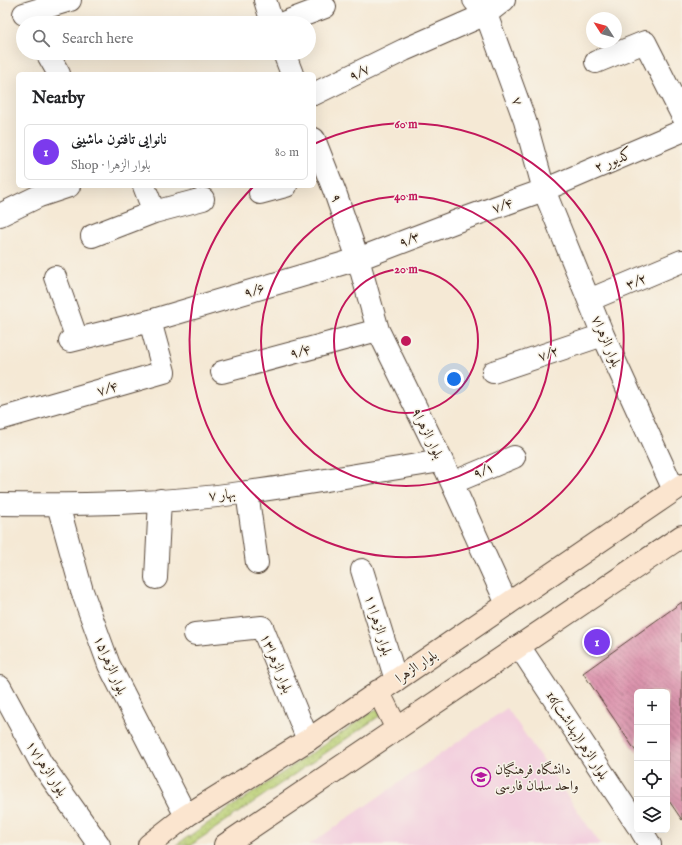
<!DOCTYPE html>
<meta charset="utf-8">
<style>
:root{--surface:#fff;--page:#f2f2f2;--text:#202124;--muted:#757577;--line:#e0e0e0;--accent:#7c3aed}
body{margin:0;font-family:"IM FELL English",Amiri,serif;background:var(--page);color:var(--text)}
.controls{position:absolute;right:12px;bottom:12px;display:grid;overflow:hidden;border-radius:6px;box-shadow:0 4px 16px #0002}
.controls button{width:36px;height:36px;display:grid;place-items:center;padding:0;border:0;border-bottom:1px solid var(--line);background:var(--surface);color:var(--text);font:20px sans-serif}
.compass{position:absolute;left:586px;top:12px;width:36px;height:36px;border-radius:50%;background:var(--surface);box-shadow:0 4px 16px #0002;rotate:306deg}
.you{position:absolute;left:454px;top:379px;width:14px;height:14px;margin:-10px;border:3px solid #fff;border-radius:50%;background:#1a73e8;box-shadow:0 0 0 6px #1a73e833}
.badge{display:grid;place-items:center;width:26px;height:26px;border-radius:50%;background:var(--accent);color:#fff;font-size:13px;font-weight:700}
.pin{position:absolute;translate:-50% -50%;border:2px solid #fff;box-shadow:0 1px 4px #0006}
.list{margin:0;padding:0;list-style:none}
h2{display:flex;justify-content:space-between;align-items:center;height:52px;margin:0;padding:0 16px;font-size:17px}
h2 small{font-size:13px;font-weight:400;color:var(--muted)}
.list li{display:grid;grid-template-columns:26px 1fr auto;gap:12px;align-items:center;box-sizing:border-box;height:56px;margin:0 8px 8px;padding:0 8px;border:1px solid var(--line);border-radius:6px}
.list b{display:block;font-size:15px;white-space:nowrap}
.list p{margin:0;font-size:13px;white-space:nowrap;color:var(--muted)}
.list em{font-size:13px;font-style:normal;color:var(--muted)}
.icon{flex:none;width:22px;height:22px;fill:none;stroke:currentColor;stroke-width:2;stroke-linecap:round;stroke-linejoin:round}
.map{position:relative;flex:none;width:682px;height:845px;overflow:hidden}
.search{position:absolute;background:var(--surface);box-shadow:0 4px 16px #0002;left:16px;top:16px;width:300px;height:44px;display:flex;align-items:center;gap:10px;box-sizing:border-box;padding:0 14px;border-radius:22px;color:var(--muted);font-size:15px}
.panel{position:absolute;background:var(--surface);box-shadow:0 4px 16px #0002;left:16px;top:72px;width:300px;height:116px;border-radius:6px}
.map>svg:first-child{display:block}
.built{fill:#f3cfde}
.grass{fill:url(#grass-dots);stroke:#7a7c48}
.building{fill:url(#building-back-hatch)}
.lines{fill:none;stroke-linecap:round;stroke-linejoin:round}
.minor-casing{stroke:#574739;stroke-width:24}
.secondary-casing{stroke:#574739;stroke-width:24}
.minor{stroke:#fff;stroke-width:22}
.secondary{stroke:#fbe5cf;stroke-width:22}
.ring{fill:none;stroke:#c2185b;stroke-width:2}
.labels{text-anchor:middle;stroke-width:3;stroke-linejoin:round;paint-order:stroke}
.street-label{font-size:14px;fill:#3b2a1e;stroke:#f7f3e8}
.poi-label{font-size:14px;fill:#3b2a1e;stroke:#f7f3e8;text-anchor:start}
.centre{fill:#c2185b;stroke:#f7f3e8;stroke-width:2}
.ring-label{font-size:12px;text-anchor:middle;font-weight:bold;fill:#c2185b;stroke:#f7f3e8;stroke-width:3;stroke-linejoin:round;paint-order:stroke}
</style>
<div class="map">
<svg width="682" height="845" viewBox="0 0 682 845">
<defs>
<pattern id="grass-dots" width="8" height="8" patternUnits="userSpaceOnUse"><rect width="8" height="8" fill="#b9cf73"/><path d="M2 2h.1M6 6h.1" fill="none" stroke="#a0b263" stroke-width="1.8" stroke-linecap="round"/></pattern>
<pattern id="building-back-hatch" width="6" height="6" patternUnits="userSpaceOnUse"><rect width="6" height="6" fill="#dd94ae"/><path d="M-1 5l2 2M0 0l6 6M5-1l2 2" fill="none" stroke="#b4798d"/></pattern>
</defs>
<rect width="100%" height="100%" fill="#f7f3e8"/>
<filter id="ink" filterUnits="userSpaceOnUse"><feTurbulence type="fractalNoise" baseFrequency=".025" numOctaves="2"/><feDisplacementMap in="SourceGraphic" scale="8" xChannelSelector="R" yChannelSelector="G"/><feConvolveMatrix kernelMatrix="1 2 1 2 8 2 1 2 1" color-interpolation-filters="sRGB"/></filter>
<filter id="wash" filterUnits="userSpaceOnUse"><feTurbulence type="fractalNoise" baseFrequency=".012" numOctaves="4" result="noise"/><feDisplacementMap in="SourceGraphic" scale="16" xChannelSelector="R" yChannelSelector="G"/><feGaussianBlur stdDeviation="0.9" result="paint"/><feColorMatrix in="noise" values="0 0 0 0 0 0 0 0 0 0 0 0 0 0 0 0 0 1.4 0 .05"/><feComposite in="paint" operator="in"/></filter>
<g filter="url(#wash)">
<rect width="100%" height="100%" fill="#f5e9d5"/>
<!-- built -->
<path class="built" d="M507 708 601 845H309Z"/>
<!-- grass -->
<path class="grass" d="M378 708 381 715 191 845H176Z"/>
<g id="blocks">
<!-- building -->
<path class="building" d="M682 602V820L667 798V692H637V753L583 673Z"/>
</g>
</g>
<g filter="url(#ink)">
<use href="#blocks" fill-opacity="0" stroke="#574739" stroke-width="1"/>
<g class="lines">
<defs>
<path id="minor" d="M265 0 272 23
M474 0 486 14 525 121 544 190 603 335 674 490
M24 14 70 0
M283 23 325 7
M47 53 59 74
M284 53 292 74
M596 62 645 42 682 115
M314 94 404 50 486 14 504 0
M314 139 336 195 358 259 378 330 442 461 507 604
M144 186 154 212
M260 193 286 186
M0 215 39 196 69 186
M92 236 154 212 203 199
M55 277 77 339
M589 300 682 261
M70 341 150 321 358 259 460 220 544 190 682 131
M222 372 378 330
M493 372 603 335
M0 419 164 372 150 321
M452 483 514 457
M247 492 257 563
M0 504C82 505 166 504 248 492 313 483 377 471 442 461
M58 505 82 591 109 665 186 816
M362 570 396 680
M156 578 160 500
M195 634 262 627 308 740
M519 646 637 825
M0 687 41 763 99 845
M641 830 650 845"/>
<path id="secondary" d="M378 691 397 729
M149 845 186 816 308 740 682 485
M225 845 682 536"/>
</defs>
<!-- minor casing -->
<use href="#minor" class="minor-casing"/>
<!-- secondary casing -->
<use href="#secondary" class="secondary-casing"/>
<!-- minor -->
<use href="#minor" class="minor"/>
<!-- secondary -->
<use href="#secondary" class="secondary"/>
</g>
</g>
<!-- distance rings -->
<g class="ring">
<circle cx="406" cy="341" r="72"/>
<circle cx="406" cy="341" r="145"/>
<path d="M314 144A217 217 0 1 1 254 186"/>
</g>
<!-- icons -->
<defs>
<symbol id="university-ring" viewBox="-11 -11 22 22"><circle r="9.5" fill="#f7f3e8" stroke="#b5179e" stroke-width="1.5"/><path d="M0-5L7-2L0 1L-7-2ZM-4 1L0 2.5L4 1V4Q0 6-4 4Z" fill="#b5179e"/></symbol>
</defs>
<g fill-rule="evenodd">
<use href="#university-ring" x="470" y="766" width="22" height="22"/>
</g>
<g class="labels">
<!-- street labels -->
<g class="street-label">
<text transform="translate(359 72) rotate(-26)" y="5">۹/۷</text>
<text transform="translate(518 101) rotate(70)" y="5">۷</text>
<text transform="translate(613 160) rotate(-23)" y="5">۲ کدیور</text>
<text transform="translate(337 198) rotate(70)" y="5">۹</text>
<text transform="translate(502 205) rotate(-19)" y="5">۷/۴</text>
<text transform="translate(409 239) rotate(-21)" y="5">۹/۳</text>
<text transform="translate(636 281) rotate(-23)" y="5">۳/۲</text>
<text transform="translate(254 290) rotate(-17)" y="5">۹/۶</text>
<text transform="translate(607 341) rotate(67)" y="5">بلوار الزهرا۷</text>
<text transform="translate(300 351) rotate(-15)" y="5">۹/۴</text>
<text transform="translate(548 353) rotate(-19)" y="5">۷/۲</text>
<text transform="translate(107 388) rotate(-16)" y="5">۷/۴</text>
<text transform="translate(428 433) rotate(64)" y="5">بلوار الزهرا۹</text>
<text transform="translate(483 470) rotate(-23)" y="5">۹/۱</text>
<text transform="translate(222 494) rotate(-5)" y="5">بهار ۷</text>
<text transform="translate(379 625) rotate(73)" y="5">بلوار الزهرا۱۱</text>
<text transform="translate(277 663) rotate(68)" y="5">بلوار الزهرا۱۳</text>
<text transform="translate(111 665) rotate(67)" y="5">بلوار الزهرا۱۵</text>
<text transform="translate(416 666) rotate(-34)" y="5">بلوار الزهرا</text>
<text transform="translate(578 735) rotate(57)" y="5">16بلوار الزهرا(بهداشت)</text>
<text transform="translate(47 768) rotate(57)" y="5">بلوار الزهرا۱۷</text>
</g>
<!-- poi labels -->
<g class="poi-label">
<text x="495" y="774">دانشگاه فرهنگیان<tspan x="495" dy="16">واحد سلمان فارسی</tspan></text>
</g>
</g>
<circle cx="406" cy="341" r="6" class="centre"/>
<g class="ring-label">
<text x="406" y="128">60 m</text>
<text x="406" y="200">40 m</text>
<text x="406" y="273">20 m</text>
</g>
</svg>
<div class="controls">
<button>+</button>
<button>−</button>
<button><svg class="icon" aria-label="locate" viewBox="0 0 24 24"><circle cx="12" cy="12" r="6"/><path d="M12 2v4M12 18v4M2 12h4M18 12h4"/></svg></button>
<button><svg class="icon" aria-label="layers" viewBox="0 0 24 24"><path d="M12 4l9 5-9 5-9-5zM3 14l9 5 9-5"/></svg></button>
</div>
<svg class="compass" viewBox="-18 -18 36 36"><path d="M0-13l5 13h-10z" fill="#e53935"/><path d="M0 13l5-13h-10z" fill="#757577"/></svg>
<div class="you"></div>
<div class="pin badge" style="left:597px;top:642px">1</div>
<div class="search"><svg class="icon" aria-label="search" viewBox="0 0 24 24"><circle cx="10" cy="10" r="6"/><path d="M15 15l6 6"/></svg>Search here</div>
<section class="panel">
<h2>Nearby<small></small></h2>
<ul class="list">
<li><span class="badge">1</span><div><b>نانوایی تافتون ماشینی</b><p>Shop · بلوار الزهرا</p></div><em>80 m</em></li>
</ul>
</section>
</div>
